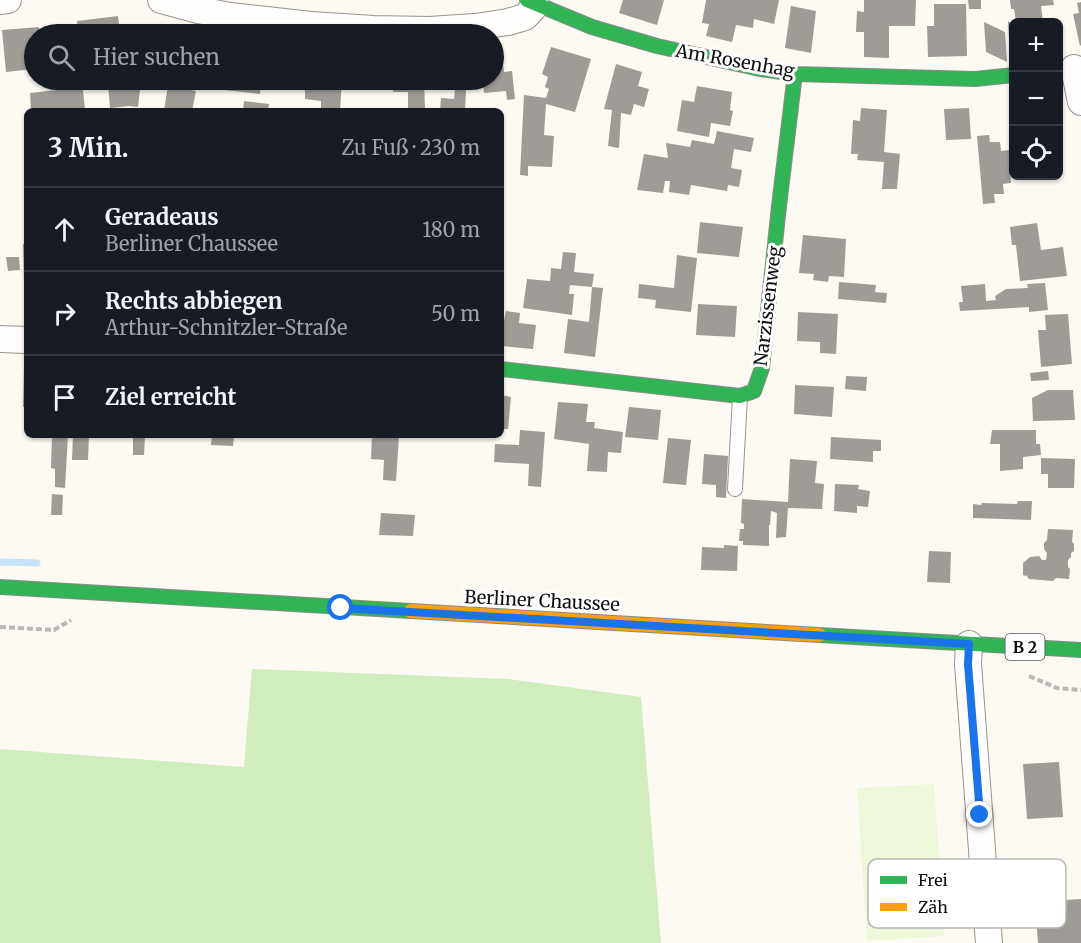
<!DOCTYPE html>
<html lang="de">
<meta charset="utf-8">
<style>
:root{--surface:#171b24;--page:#242831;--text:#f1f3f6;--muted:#9ea1a6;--line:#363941}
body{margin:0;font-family:Merriweather,serif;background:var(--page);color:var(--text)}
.controls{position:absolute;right:18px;top:18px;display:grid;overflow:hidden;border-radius:9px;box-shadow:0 2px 4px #0004}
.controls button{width:54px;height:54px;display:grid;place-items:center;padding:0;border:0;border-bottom:2px solid var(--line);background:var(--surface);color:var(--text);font:30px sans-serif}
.stop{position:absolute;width:18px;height:18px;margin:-14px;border:4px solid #1a73e8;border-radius:50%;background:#fff}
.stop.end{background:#1a73e8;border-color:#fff;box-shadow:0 2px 6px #0008}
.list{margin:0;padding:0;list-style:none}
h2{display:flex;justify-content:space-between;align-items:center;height:78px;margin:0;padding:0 24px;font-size:26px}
h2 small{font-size:20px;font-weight:400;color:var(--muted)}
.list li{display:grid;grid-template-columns:39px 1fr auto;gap:18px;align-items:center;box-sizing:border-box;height:84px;padding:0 24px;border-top:2px solid var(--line)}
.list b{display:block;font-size:22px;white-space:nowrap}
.list p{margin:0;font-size:20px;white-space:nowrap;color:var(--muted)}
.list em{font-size:20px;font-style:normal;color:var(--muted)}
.icon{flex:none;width:33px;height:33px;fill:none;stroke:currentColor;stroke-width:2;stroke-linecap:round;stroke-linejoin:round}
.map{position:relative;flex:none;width:1081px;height:943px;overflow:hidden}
.search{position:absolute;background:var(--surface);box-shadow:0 2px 4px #0004;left:24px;top:24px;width:480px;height:66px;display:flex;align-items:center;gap:15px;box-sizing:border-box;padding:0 21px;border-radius:33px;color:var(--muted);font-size:22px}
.panel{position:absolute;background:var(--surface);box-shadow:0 2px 4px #0004;left:24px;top:108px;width:480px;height:330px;border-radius:9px}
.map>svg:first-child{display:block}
.forest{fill:#d1ecbd}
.pitch{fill:#edf7da}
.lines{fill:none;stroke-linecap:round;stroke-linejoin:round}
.stream{stroke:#c5e2f9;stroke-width:7}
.building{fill:#9f9c98}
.lane-casing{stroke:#959491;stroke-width:16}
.street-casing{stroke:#959491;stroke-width:28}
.fast-casing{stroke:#8c8b87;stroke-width:16}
.slow-casing{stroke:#8c8b87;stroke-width:16}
.path{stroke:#b8b8b6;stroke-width:4;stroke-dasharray:6 3;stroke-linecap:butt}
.lane{stroke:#fffefd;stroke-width:14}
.street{stroke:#fffefd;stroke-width:26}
.fast{stroke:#30b455;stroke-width:14}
.slow{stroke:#ff9f0a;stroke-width:14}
.route{stroke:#1a73e8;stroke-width:8}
.labels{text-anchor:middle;stroke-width:6;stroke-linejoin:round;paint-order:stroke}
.shield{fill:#fff;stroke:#565656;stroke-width:1.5}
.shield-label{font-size:16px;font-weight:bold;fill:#0e0e0e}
.street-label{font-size:18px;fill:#0e0e0e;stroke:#fff}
.key{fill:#fff;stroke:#b7b7b7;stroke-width:1.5}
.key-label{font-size:16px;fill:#0e0e0e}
</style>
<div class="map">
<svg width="1081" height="943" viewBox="0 0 1081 943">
<rect width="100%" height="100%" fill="#fcfaf2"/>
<!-- forest -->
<path class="forest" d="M252 669 508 679 641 697 661 943H0V749L244 767Z"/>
<!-- pitch -->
<path class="pitch" d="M934 784 944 936 867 941 857 788Z"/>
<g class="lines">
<!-- stream -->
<path class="stream" d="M0 563 3 562 37 563"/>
</g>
<!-- building -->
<path class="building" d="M623 0H664L657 25 619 13Z
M706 0H779L774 24 754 19 753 28 736 25 732 42 706 36 709 24 702 23Z
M864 0H916L915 26H889V58L864 57V32H856L857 11 864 12Z
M968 0H981V9H969Z
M1010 0H1053L1054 5 1041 6 1043 22H1016L1014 9H1011Z
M1081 2V45L1080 46 1073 14 1079 13 1077 3Z
M934 4H966L967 56 928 57 927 26H934Z
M791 6 816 11 811 53 785 48Z
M118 16 120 34H78L77 21Z
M984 22 1005 32 1007 62 986 52Z
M1008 22H1014V37H1009Z
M39 27 40 34H34V69L6 72 2 30Z
M551 47 591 59 575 112 546 104 544 135 554 136 552 167 528 166V176L520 175 524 95 546 98 549 89 545 87 548 77 542 74Z
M502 54 504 72 512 71 515 99 507 100 506 91 484 93 483 80H494V55Z
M616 64 642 72 638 86 649 89 644 107 634 104 631 115 621 113 619 148 608 146 612 110 604 109Z
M57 80H82L85 110 31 111 30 93 57 90Z
M224 80H261L260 94 224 90Z
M305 80H342L340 111H321V101L305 99Z
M392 80H424L425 108H408V92H393Z
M131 81 141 82 138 107 129 106 110 108 108 83Z
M168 85 196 91 192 111H164Z
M697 86 732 92 730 110 733 111 730 126 711 123 709 137 677 131 682 100 694 102Z
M455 89 466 90 465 111H440L441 98 454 99Z
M244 101 269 104 268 111H243Z
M861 108 887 110 884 152 900 154 897 189H882L884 162 857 160 858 154H851L853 120 860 121Z
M969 108 971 139 946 140 944 109Z
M1014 121V140H1011L1009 122Z
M717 131 754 138 751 152 734 149 731 168 742 170 739 187 728 185 727 191 691 185 689 195 669 192 670 181H665L663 193 637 190 644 154 668 158 666 143 690 147 692 140 714 144Z
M989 135 990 142H1000L1001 151 1009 150 1011 183 1003 184 1004 194H994L995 203 983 204 977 136Z
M700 222 743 227 739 257 697 253Z
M1037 223 1041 250 1063 247 1067 276 1020 281 1016 245H1012L1010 227Z
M803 235 846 239 844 277 829 276 828 282 813 280 814 274 799 273Z
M27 243V318L25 319 23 244Z
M563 252 576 253 574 272 594 274 592 287 570 285 569 294H574L572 315 523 308 527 279 550 281 551 268 561 269Z
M677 255 697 258 691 312 655 308 656 300 638 298 639 284 674 288Z
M6 257H19L20 270 8 271Z
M839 282 876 285 875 292 887 293 886 303 838 299Z
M1045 283 1048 310 1029 312V307L960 311 959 302H963L961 286 985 284 986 301 996 300 995 296 1006 289 1028 288 1027 284Z
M592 287 603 288 595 357 564 353 568 319 589 322Z
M698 304 737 306 735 337 696 335Z
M506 311 520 313 519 323 536 325 533 349 501 346V321H504Z
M798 312 838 314 836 354 820 353V342L797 341Z
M1068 314 1072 364 1041 367 1038 330H1046L1045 315Z
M24 368H27V407H23Z
M1048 371 1049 380 1031 381 1030 373Z
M846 376 867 377 866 391 845 389Z
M795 385 834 387 832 417 794 414Z
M1048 390H1073L1075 420 1033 421 1032 398Z
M501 395 511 397 508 429H501Z
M558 402 588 404 586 422H595L594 428 623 432 621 453 608 452 607 472 587 471 589 444 554 439Z
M629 407 661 410 658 440 625 437Z
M520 430 545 432 541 487 528 486 529 464 494 462 495 444 519 445Z
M992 430H1036V444H1040L1041 455 1023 457V469L1000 471V444H990Z
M52 435H68L65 488 55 487V469L51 468Z
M73 435H89L88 460H72Z
M133 435H145L144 455H133Z
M212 435H234L233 446 211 445Z
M372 435H399L396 481 383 480 384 460 371 459Z
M831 437 881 440V451H873V462L830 459Z
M668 438 691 440 686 485 663 483Z
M704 454 728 456 726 498 716 497V485L702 484Z
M1041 458 1075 459 1074 488H1048V474H1041Z
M790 459 817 461 815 483 824 484 822 509 788 508 786 537 776 538 777 513 771 511 770 525H769V546L743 545V541H739L740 529H744V524L741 523 742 499 788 502Z
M835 484 859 485 858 489 870 491 868 507 857 506V513L834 511Z
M52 494 63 495 62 515H51Z
M1018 501H1032L1031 520 973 518V504L981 505 982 503 1017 504Z
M381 513 415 515 413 536 379 535Z
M1048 529 1073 530 1072 542 1074 544V551L1071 553V557L1068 560V567L1070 569 1069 579 1056 578 1053 581 1029 579 1026 575 1025 576 1023 575V563L1030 557 1039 556 1042 560H1046L1047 553 1044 549V543L1047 540Z
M724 545 738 546 737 571 701 570 702 547 724 548Z
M929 551 951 552 950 583 927 582Z
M1059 762 1063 817 1027 819 1023 764Z
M1081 899V943H1038L1035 902Z"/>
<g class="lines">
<defs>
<path id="lane" d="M735 489 740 396"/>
<path id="street" d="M161 0 198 10 230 16 311 25 373 29 429 30 475 27 508 22 525 17 536 5
M0 1 8 0
M1074 68 1081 102
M0 339 27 340
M969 644 968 664 989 943"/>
<path id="fast" d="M527 0 592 27 657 46 760 69 795 74 975 79 1014 75
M501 369 740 396 754 391 762 368 779 206 795 74
M0 587 411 611
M819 635 1081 650"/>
<path id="slow" d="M411 611 819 635"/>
</defs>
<!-- lane casing -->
<use href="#lane" class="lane-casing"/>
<!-- street casing -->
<use href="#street" class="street-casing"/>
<!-- fast casing -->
<use href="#fast" class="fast-casing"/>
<!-- slow casing -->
<use href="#slow" class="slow-casing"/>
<!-- path -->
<path class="path" d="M0 627 54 630 71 620
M1029 676 1057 688 1081 690"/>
<!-- lane -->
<use href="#lane" class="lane"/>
<!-- street -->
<use href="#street" class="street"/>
<!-- fast -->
<use href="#fast" class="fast"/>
<!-- slow -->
<use href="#slow" class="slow"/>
</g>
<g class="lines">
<!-- route -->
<path class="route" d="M341 608 969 644 968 664 980 815"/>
</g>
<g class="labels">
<!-- shield labels -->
<rect class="shield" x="1005.5" y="634" width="39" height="26" rx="4.5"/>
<g class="shield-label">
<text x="1025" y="653">B 2</text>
</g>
<!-- street labels -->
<g class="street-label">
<text transform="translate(735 61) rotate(10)" y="6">Am Rosenhag</text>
<text transform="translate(768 306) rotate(-83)" y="6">Narzissenweg</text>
<text transform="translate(542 601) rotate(3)" y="6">Berliner Chaussee</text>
</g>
</g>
<!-- legend -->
<rect x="868" y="859" width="198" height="69" rx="9" class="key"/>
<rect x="880" y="876" width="27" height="8" fill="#30b455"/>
<rect x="880" y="903" width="27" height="8" fill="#ff9f0a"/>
<g class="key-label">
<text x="918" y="886">Frei</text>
<text x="918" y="913">Zäh</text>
</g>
</svg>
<div class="controls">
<button>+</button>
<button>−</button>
<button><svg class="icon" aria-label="locate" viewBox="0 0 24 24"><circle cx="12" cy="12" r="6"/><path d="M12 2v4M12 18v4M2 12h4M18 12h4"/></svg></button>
</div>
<div class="stop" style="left:341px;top:608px"></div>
<div class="stop end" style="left:980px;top:815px"></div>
<div class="search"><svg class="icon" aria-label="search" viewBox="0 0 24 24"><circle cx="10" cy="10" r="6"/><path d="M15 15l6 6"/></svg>Hier suchen</div>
<section class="panel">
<h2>3 Min.<small>Zu Fuß · 230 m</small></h2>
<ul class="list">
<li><svg class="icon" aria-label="ahead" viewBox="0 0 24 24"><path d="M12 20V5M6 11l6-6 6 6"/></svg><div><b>Geradeaus</b><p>Berliner Chaussee</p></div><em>180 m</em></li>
<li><svg class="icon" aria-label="right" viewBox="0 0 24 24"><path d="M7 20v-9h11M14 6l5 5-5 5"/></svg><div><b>Rechts abbiegen</b><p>Arthur-Schnitzler-Straße</p></div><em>50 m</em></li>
<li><svg class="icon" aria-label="arrive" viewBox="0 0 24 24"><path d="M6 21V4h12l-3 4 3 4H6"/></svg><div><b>Ziel erreicht</b></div></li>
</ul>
</section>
</div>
